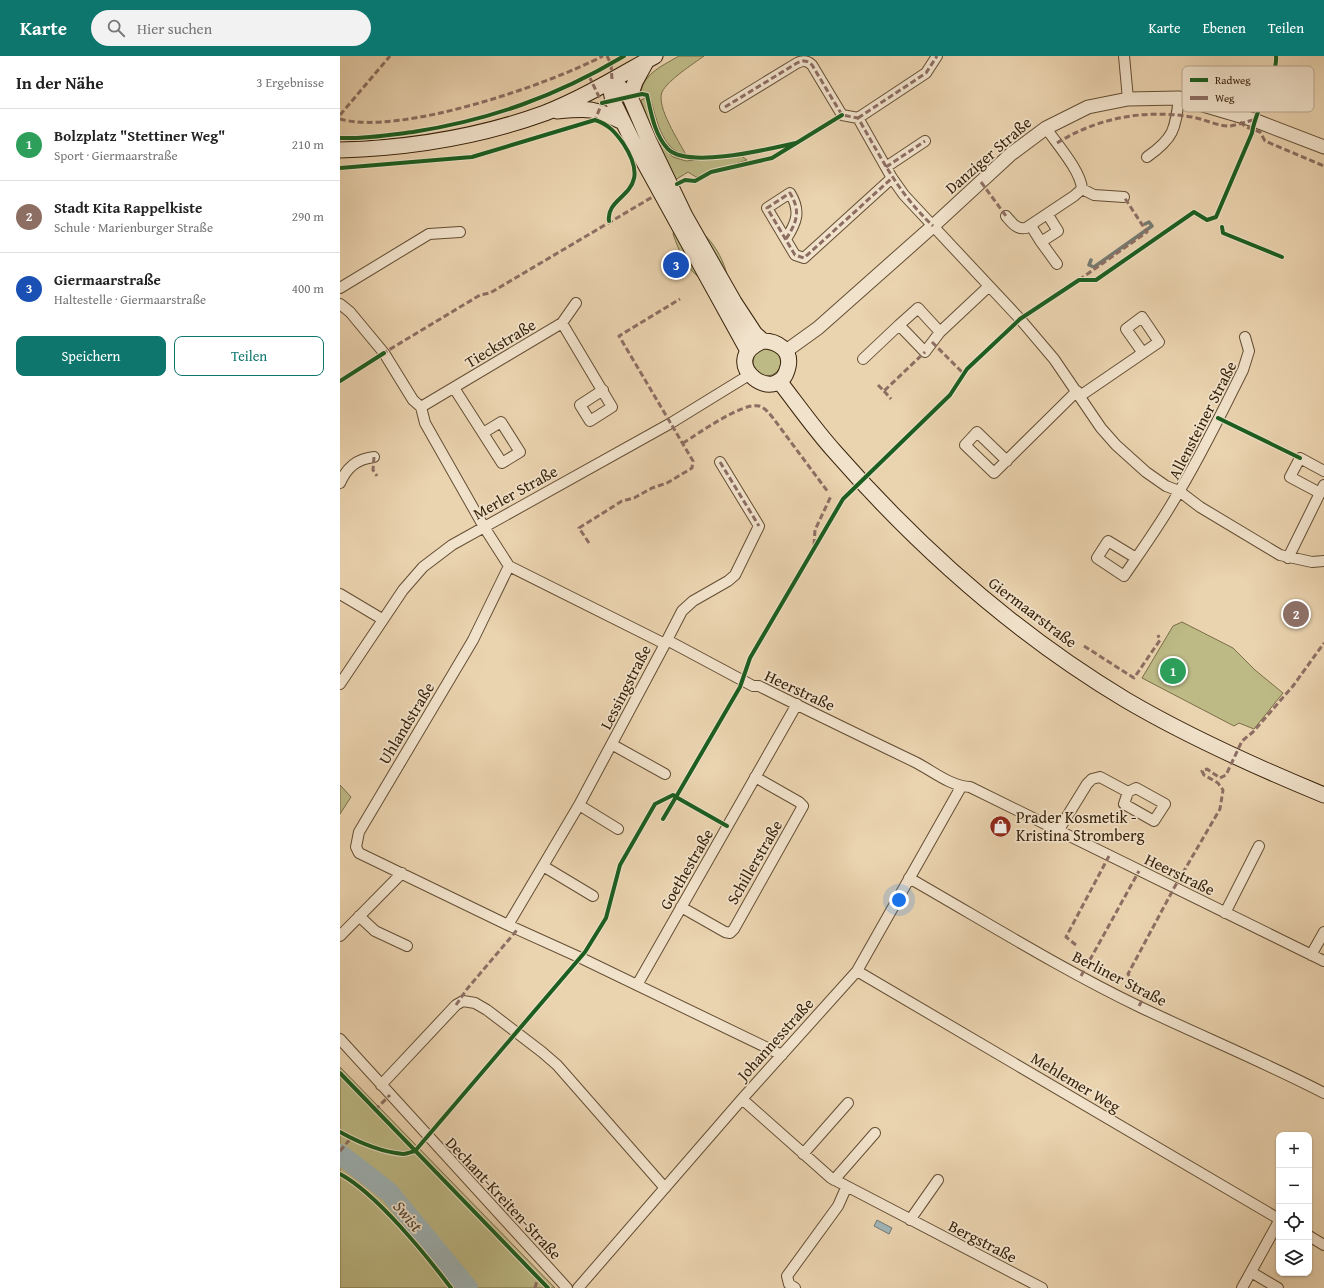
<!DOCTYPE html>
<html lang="de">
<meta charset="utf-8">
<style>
:root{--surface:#fff;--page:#f2f2f2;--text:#222;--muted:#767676;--line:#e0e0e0;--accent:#0f766e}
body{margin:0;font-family:"Gentium Book Plus",serif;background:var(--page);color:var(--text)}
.controls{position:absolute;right:12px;bottom:12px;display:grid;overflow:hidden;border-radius:8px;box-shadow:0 1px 3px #0004}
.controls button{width:36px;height:36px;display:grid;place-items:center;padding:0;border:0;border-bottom:1px solid var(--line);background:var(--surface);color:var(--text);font:20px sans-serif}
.you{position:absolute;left:559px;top:844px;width:14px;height:14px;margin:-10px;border:3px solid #fff;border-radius:50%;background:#1a73e8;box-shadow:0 0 0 6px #1a73e833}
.badge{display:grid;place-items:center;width:26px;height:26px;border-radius:50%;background:var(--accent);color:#fff;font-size:13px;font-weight:700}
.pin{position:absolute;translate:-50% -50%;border:2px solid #fff;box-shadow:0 1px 4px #0006}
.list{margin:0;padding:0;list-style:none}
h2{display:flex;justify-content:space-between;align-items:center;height:52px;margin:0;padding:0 16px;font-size:17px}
h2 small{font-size:13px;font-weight:400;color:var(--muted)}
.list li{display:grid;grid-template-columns:26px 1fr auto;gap:12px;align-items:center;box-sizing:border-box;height:72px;padding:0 16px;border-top:1px solid var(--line)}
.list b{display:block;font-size:15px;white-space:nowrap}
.list p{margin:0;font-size:13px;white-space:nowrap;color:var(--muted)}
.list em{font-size:13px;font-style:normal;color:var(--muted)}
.actions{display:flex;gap:8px;padding:12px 16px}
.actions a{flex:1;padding:9px 0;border:1px solid var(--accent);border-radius:8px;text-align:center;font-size:14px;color:var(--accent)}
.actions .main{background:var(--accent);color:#fff}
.icon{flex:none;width:22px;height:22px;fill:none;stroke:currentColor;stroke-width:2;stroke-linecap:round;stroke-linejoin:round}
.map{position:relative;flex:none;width:984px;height:1232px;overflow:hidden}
header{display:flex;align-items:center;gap:24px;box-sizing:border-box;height:56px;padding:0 20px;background:var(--accent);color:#fff}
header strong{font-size:19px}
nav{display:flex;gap:22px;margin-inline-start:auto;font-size:14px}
.search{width:280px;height:36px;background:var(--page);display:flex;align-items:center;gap:10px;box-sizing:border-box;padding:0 14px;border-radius:22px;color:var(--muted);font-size:15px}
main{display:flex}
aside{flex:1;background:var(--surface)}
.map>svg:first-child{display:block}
.green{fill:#bdba86;stroke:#7a6e48}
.water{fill:#9eb4b7;stroke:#757a72}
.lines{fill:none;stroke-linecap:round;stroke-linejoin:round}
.stream{stroke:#757a72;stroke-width:3.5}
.river{stroke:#9eb4b7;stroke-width:20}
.minor-casing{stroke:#644e33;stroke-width:12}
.tertiary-casing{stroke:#644e33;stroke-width:15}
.secondary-casing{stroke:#38220a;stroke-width:17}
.minor{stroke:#f1e2cb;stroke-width:10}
.tertiary{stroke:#f1e2cb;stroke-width:13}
.secondary{stroke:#f1e2cb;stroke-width:15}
.quiet{stroke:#8d6e63;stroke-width:3;stroke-dasharray:6 3;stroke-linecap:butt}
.cycleway-casing{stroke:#f1e2cb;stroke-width:6}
.cycleway{stroke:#1b5e20;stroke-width:4}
.labels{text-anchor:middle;stroke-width:3.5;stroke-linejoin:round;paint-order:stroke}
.street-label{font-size:16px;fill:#38220a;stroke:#f1e2cb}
.poi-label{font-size:16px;fill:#38220a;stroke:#f1e2cb;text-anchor:start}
.water-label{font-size:17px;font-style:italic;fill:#524635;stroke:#f1e2cb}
.key{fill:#f1e2cb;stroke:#baa891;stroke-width:1}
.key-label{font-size:11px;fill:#38220a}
</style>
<header>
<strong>Karte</strong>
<div class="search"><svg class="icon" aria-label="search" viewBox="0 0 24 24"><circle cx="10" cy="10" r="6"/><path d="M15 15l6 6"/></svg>Hier suchen</div>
<nav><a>Karte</a><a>Ebenen</a><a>Teilen</a></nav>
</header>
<main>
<aside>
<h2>In der Nähe<small>3 Ergebnisse</small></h2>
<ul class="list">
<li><span class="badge" style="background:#2e9e5b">1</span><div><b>Bolzplatz &quot;Stettiner Weg&quot;</b><p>Sport · Giermaarstraße</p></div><em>210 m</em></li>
<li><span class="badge" style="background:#8d6e63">2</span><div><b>Stadt Kita Rappelkiste</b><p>Schule · Marienburger Straße</p></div><em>290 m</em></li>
<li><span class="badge" style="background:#1a4fb4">3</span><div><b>Giermaarstraße</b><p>Haltestelle · Giermaarstraße</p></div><em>400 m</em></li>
</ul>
<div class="actions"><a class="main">Speichern</a><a>Teilen</a></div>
</aside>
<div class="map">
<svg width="984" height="1232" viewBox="0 0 984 1232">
<rect width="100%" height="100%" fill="#ead3af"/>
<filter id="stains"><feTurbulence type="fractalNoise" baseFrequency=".005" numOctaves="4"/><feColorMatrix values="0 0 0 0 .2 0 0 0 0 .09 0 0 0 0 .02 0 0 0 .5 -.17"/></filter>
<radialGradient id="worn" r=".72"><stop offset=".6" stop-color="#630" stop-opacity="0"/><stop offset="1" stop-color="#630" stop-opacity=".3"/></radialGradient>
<!-- green -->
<path class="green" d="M339 0H364C353 8 328 24 322 36 316 51 339 85 346 99 320 94 316 59 309 38L301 36C304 17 324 9 339 0Z
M306 42 310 61 322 90 333 101 346 105 400 99 407 104 356 121 348 116 335 124 315 83 301 44Z
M357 173C373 183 386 207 388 225Z
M334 174 363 224C347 215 339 195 333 178Z
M413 306a14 14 0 1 1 28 0a14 14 0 1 1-28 0Z
M842 566 893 592 915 614 943 637 914 673 899 667 894 670 802 622 833 570Z
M0 729 11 741 0 758Z
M0 1011 215 1232H0Z"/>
<!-- water -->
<path class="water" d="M537 1164 552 1172 549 1178 534 1170Z"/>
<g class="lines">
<!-- stream -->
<path class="stream" d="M751 204 749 209 754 211 812 170 809 166 805 168"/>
<!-- river -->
<path class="river" d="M0 1098 49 1136 128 1232"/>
<defs>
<path id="minor" d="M784 0 788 43
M385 51 457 7C463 4 467 4 472 9L502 59 518 62 552 122 564 139 680 263 714 303 761 372 776 389 806 416 826 430 839 435 860 451 940 499 972 506 984 505
M518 62 586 17 597 0
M807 101C834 82 835 74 839 42
M546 111 585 85
M742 133 754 139 784 141
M666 160C672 167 677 174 686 172L734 140 742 133C741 115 716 87 706 72
M691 170 701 186 718 175 708 159
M446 183C457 166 461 155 450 137L427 152 455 199 464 202 552 122
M701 186 717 208
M0 232 89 178 120 176
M0 248 10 256 44 297 73 344 81 351 85 367 144 471 169 510 325 588 342 555 353 545 388 525 395 519 419 470 380 406
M222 267 272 351 250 365 240 349 263 334
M600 276 585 296 559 269 578 252 600 276 648 231
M523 303 559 269
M114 332 162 407 180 396 161 366 143 377
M740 340 819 286 802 261 786 273 803 297
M81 351 222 267 236 247
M667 405 637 376 625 389 654 417 737 335
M0 427C7 411 17 403 34 401
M980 437 950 421 960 402 984 415
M796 502 768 485 757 502 784 520C801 495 819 470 834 444 860 402 881 358 903 314L909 295 905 281
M948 502 984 429
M169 510 133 584 19 776 16 791 19 797 168 869 241 902 442 999
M0 538 42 563
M327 584 413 630H419C471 656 523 681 575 706 593 715 610 730 630 731L984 905
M0 628 63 534 83 511 112 489 331 367 409 319
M273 689 325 718
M239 749 278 773
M718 775 747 728 752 723 760 721 788 736 796 732 825 748 814 765 784 748 788 736
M203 810 253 840
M569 822C646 866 721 913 800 951 861 980 924 1006 984 1037
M341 851 385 876 390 877 394 873 463 750 459 746 415 721
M885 857 919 790
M19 860 35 875 67 890
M168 869 239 749 325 588
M0 880 62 817
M971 899 984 876
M517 915 939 1163
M297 929 457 648
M0 983 227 1232
M41 1029 116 949 123 945 135 947 147 954 202 996 217 1009 325 1132
M402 1043 491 1122 702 1232
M463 1098 508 1047
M494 1124 535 1077
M570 1164 598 1124
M969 1180 984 1189
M911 1216 938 1232
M238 1232 402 1043 517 915 621 731
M455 1232 449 1228 447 1220 498 1150 506 1132
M902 1232 939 1165"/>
<path id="tertiary" d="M446 295 478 272 593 170 671 98 706 72 748 51 788 43 839 42 914 64 984 91"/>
<path id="secondary" d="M272 24 290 41 309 85 345 160 394 246 415 278 423 285C437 285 452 294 448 311 438 354 374 305 423 285
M272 24 271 35 273 45 294 88 408 295
M290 41 295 26 306 6
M217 55C250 52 254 52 283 66
M0 94C69 92 139 81 205 57 243 42 279 20 315 0
M439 325C457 348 475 374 495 396 579 492 676 578 786 644 849 681 916 711 984 739"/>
</defs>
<!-- minor casing -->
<use href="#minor" class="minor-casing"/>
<!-- tertiary casing -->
<use href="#tertiary" class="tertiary-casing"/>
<!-- secondary casing -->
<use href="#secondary" class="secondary-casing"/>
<!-- minor -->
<use href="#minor" class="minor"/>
<!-- tertiary -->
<use href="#tertiary" class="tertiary"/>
<!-- secondary -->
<use href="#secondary" class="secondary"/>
<!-- quiet -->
<path class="quiet" d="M267 0 271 8 272 24
M249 20 262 47 255 64
M927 31 937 36
M385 51 457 7C463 4 467 4 472 9L502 59 518 62C542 103 558 137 593 170
M0 59 50 0
M518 62 586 17 597 0
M0 63C60 80 207 29 263 0
M900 66 906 71 920 76 925 85 984 110
M717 87C757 62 804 53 852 61 864 63 875 69 887 70 891 71 908 65 914 64
M546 111 585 85
M641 126 666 160
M446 183C457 166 461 155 450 137L427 152 455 199 464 202 552 122
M739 224 807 176 784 141
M592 286 624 318
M42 298 140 239 150 237 314 140
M538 329 544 335 585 296
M544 335 551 343
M343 387C358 378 402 346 419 350 425 352 429 357 433 362L488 436
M34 401 33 414 37 420
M380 406 419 470
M249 487 239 472 282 445 294 442 312 432 327 427 352 412 353 405 279 280 340 243
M474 489 475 474 491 440
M744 590 794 622 820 584 818 579
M736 889 726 881 769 800
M741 920 799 815
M116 949 127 933 177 874
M799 950 804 941 788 918 834 832 880 753 883 734 878 727 864 719 862 715 867 713 880 722 886 719 902 685 913 676 953 630 984 587
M35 1054 50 1039
M0 1095 11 1082
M195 1232 198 1221"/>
<defs>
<path id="cycleway" d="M262 47 302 38 307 39C311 57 315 80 328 93 348 113 429 93 456 87
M0 82C24 83 49 79 73 76 150 64 217 40 284 0
M0 112 132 101 255 64C268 68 275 76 283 87 317 139 265 137 269 165
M337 128 345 124 355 125 371 116 432 102 502 59
M882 171 883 177 942 201
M0 325 44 297
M878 362 960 402
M323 763 336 741 387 770
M0 1017 208 1232
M0 1076C18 1086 42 1096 63 1098 67 1098 71 1096 75 1095L245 896 266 862 280 809 315 748 333 739 336 741 400 631 410 602 503 443 610 339 627 313 680 263 739 224H756L854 156 867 164 876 161 912 77C915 53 938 19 936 0
M0 1118C36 1137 86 1199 111 1232"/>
</defs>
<!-- cycleway casing -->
<use href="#cycleway" class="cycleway-casing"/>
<!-- cycleway -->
<use href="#cycleway" class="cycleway"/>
</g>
<!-- icons -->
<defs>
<symbol id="shop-disc" viewBox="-11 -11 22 22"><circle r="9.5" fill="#8f2418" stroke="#f1e2cb"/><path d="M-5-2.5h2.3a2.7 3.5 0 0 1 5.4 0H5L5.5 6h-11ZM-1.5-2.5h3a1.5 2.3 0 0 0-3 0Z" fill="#fff"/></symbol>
</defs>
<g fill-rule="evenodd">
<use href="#shop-disc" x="648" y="758" width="25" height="25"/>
</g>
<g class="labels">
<!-- street labels -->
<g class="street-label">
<text transform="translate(648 99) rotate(-41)" y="6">Danziger Straße</text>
<text transform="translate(160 287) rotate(-31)" y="6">Tieckstraße</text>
<text transform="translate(862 364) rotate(-63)" y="6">Allensteiner Straße</text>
<text transform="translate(175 436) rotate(-29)" y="6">Merler Straße</text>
<text transform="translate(693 556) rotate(37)" y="6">Giermaarstraße</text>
<text transform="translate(285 631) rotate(-63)" y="6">Lessingstraße</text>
<text transform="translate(460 634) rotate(25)" y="6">Heerstraße</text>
<text transform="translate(66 667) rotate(-59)" y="6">Uhlandstraße</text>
<text transform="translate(414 806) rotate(-60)" y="6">Schillerstraße</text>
<text transform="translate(346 813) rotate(-60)" y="6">Goethestraße</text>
<text transform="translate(840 818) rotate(26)" y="6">Heerstraße</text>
<text transform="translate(780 922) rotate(27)" y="6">Berliner Straße</text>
<text transform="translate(435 983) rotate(-48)" y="6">Johannesstraße</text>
<text transform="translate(736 1026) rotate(31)" y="6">Mehlemer Weg</text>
<text transform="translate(164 1142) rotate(47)" y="6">Dechant-Kreiten-Straße</text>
<text transform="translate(643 1185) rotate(27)" y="6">Bergstraße</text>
</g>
<!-- poi labels -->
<g class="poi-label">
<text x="676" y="767">Prader Kosmetik -<tspan x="676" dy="18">Kristina Stromberg</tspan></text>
</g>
<!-- water labels -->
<g class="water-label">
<text transform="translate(68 1160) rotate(50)" y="6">Swist</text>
</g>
</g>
<!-- legend -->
<rect x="842" y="10" width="132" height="46" rx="6" class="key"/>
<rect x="850" y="22" width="18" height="4" fill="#1b5e20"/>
<rect x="850" y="40" width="18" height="4" fill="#8d6e63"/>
<g class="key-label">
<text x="875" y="28">Radweg</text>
<text x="875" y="46">Weg</text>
</g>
<rect width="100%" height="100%" filter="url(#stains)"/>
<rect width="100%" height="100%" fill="url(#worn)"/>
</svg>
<div class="controls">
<button>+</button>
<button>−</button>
<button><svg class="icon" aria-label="locate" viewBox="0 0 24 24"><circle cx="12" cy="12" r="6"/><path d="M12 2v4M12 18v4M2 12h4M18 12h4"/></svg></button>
<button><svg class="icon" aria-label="layers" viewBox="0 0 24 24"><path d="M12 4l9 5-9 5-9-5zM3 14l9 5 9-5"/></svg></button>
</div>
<div class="you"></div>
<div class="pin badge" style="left:833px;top:615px;background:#2e9e5b">1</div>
<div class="pin badge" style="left:956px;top:558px;background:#8d6e63">2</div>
<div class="pin badge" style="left:336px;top:209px;background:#1a4fb4">3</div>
</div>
</main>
